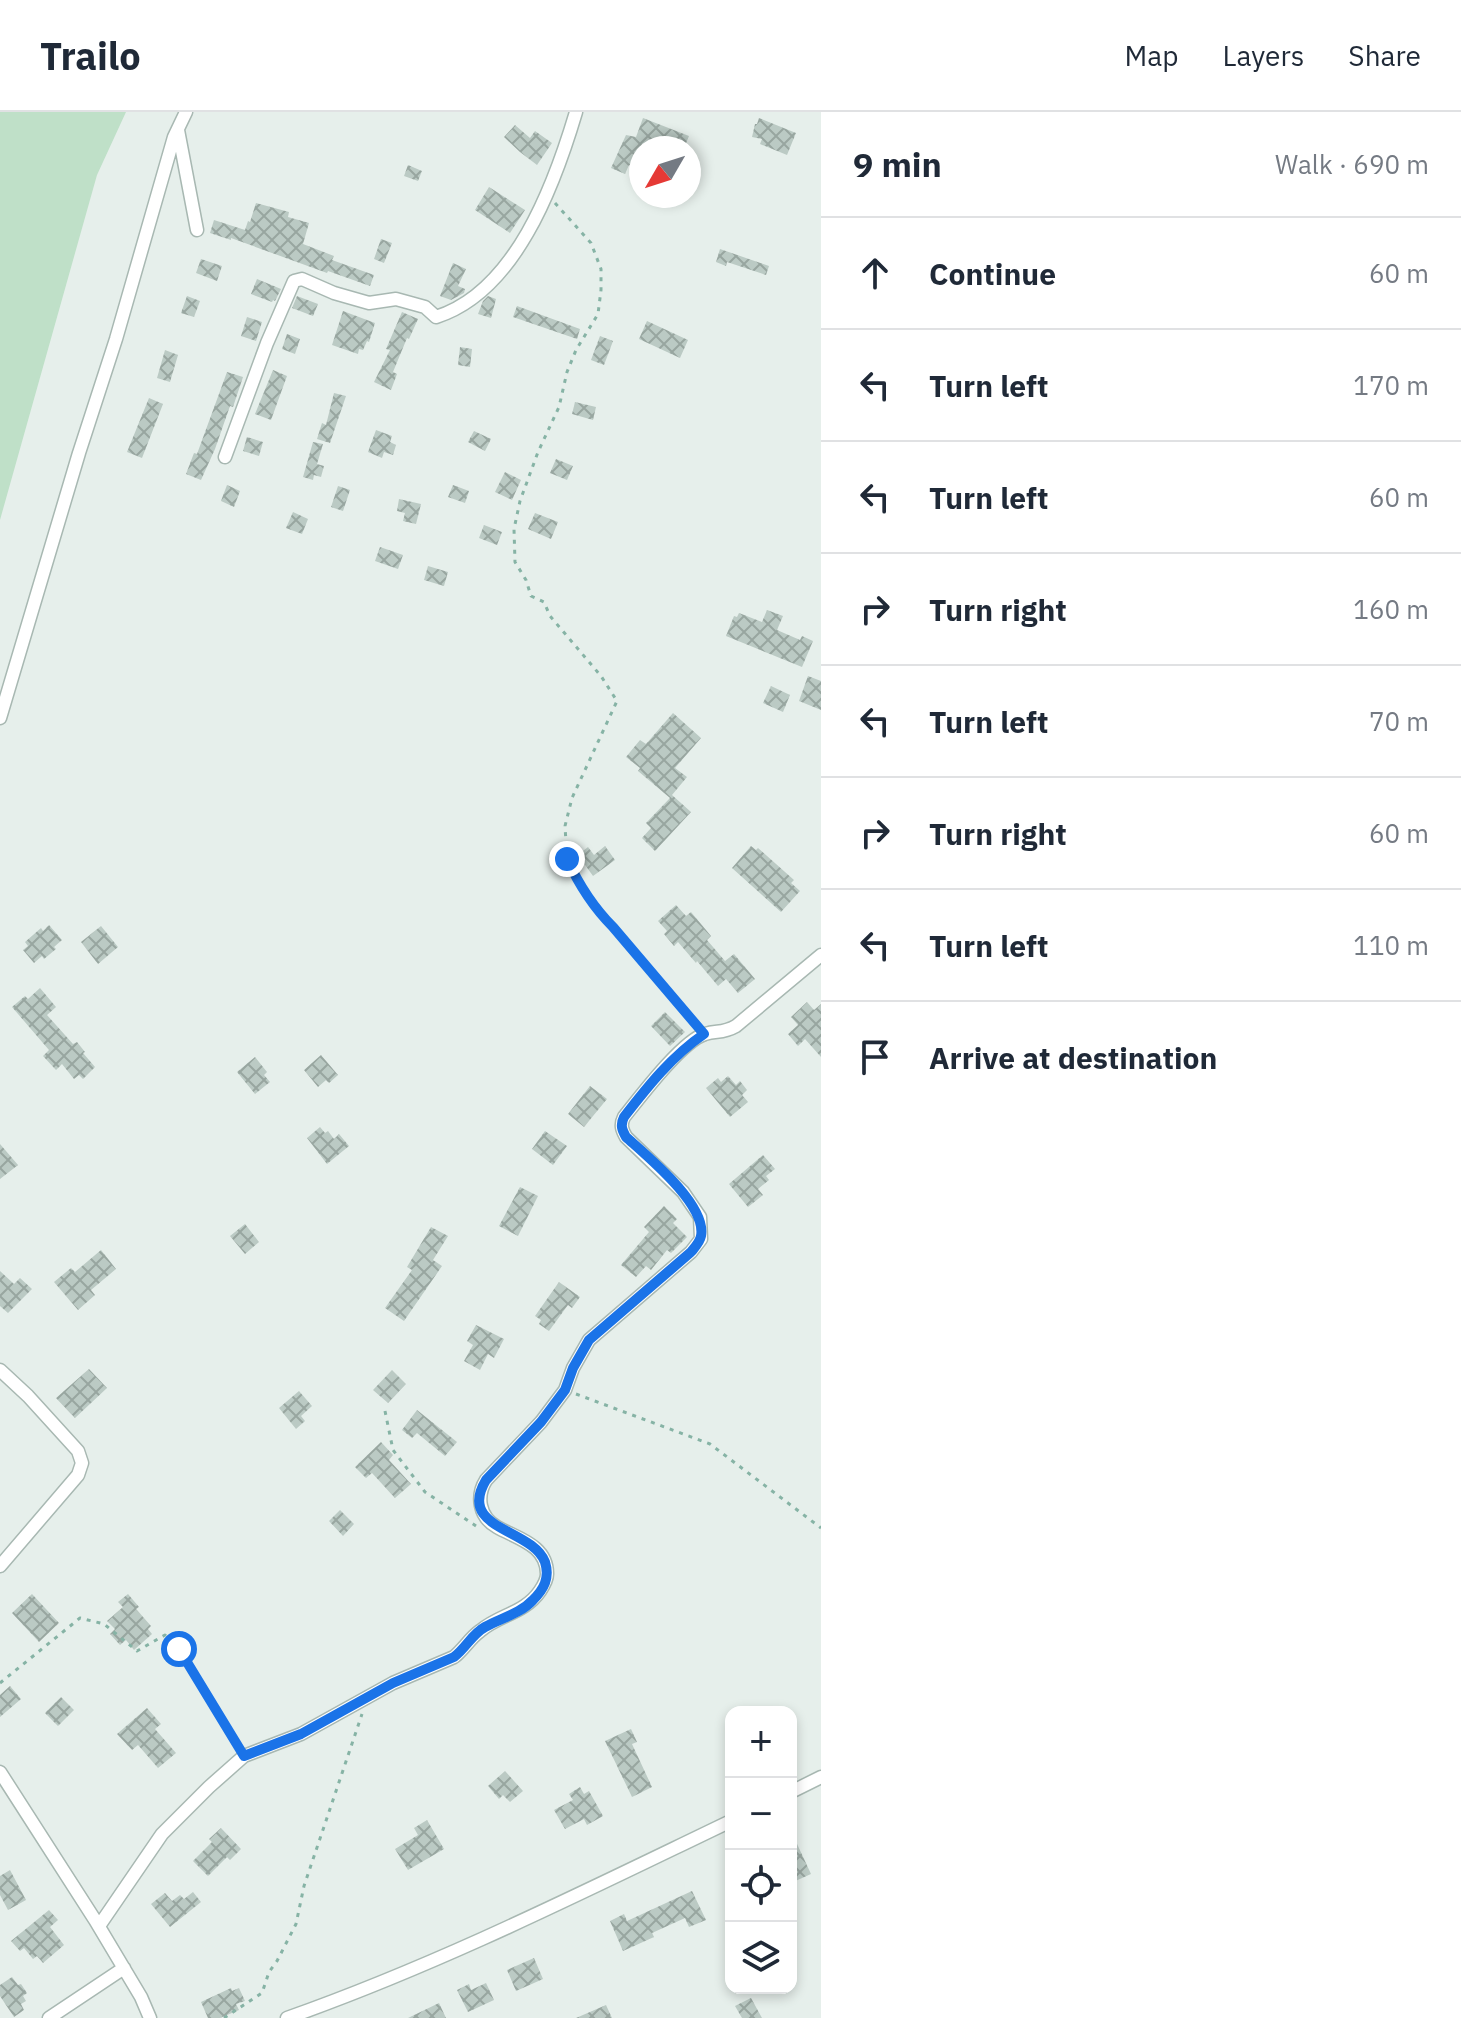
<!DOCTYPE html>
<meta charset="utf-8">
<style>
:root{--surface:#fff;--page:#f6f6f7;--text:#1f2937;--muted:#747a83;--line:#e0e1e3}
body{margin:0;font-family:"IBM Plex Sans",sans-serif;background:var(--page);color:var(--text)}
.controls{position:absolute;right:24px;bottom:24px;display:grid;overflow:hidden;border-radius:16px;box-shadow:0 4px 12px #0003}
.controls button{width:72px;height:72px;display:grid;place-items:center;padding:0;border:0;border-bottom:2px solid var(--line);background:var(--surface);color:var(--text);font:40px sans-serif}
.compass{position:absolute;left:629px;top:24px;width:72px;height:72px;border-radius:50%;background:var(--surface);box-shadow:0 4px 12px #0003;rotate:231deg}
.stop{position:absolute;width:24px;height:24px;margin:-18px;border:6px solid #1a73e8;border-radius:50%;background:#fff}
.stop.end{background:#1a73e8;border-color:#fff;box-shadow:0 2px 8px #0008}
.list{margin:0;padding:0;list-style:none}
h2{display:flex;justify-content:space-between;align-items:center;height:104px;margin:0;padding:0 32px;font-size:34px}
h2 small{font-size:26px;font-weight:400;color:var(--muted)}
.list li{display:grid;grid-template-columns:52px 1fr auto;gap:24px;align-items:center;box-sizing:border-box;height:112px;padding:0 32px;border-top:2px solid var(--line)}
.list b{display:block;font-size:30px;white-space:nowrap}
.list em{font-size:26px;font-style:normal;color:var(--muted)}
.icon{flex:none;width:44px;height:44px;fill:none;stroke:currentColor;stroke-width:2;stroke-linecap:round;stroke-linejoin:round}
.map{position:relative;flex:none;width:821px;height:1906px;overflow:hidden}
header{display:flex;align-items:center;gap:48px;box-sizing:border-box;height:112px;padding:0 40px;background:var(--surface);border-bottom:2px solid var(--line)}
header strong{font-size:38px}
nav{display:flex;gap:44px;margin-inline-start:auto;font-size:28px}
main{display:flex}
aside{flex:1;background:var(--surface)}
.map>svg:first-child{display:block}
.grass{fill:#bfe0c8}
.building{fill:url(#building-cross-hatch)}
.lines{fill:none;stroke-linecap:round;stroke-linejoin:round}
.minor-casing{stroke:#a8b8b2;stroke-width:15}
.path{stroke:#86b3a5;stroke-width:3;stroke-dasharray:4 6;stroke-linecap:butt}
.minor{stroke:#fff;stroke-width:12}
.route{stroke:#1a73e8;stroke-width:10}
</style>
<header>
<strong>Trailo</strong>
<nav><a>Map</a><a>Layers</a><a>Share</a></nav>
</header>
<main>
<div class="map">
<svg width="821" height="1906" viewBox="0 0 821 1906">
<defs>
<pattern id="building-cross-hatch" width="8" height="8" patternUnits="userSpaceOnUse" patternTransform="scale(2)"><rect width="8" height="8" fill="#bbcac4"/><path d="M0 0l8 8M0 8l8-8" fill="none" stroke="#98a6a0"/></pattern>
</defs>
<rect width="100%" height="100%" fill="#e6efeb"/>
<!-- grass -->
<path class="grass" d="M0 0H126L97 63 0 408Z"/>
<!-- building -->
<path class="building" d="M643 6 689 24 684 36H641V58L629 53 625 62 611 56 626 23 636 25Z
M759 6 796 21 787 43 760 32 762 27 752 25 755 12H757Z
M515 13 530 26 535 19 552 31 537 53 520 40 504 25Z
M408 53 422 59 418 69 404 64Z
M489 75 525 98 510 121 475 98Z
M256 91 289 100 288 105 309 111 303 132 334 144 332 148 374 163 370 174 328 159 327 161 231 126V128L210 121 214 108 245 118 248 109 250 110Z
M381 127 392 131 384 151 374 147Z
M720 137 769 154 766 163 727 150 726 154 716 150Z
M201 147 222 154 217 169 196 161Z
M453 151 466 157 458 174 465 177 464 181 451 188 440 184Z
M257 167 281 177 275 189 273 188 272 190 251 182Z
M187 184 200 189 194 205 181 201Z
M297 184 318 192 313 204 292 196Z
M488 184 496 187 491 206 478 202 483 189Z
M517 194 580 217 577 227 513 205Z
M343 199 375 211 369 230 367 229 363 238 359 237 358 242 332 233Z
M402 200 418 207 409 227 407 226 393 260 397 262 391 278 374 270 390 238 386 237Z
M247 205 262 210 256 229 241 224Z
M647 209 688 228 680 246 639 227Z
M287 222 300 227 295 242 282 237Z
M600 224 613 229 604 253 591 248Z
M460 235 472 237 470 255 458 253Z
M165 238 178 243 170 270 157 266Z
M273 258 287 264 271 308 255 302Z
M227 260 243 265 233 295 230 294 215 337 201 368 186 362 194 341 197 342Z
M334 281 346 284 330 331 317 327 322 311 326 313Z
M149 286 163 292 142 346 127 340Z
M575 290 596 295 593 308 572 302Z
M376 318 392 324 390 330 396 333 393 343 384 340 382 346 368 340Z
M474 319 491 327 485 339 468 330Z
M247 325 263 330 259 344 243 339Z
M313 330 323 332 317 352 324 354 321 365 314 363 313 368 303 365Z
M556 347 573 354 567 368 550 361Z
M505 360 521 368 512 388 495 380Z
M227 373 240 379 234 395 221 389Z
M453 373 469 379 465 391 448 385Z
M338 374 350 378 343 399 331 395Z
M399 387 421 392 416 412 403 409 405 401 397 399Z
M293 400 308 407 302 422 286 416Z
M535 401 558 410 551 427 528 417Z
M484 413 502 420 497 433 479 426Z
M380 435 403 443 398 457 375 449Z
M428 454 448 460 444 474 424 468Z
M767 498 783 504 777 518 800 528 802 524 813 529 802 555 726 524 734 504 737 505 739 501 762 510Z
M808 564 821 569V598L799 589Z
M771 574 790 583 783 600 763 591Z
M673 601 701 626 675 656 687 665 672 683 691 700 655 739 642 726 651 716 646 711 670 686 638 659 640 656 626 645 640 628 646 632Z
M605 734 615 748 593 764 578 743 588 735 594 743Z
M751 734 756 738 758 736 794 768 791 771 800 779 781 800 732 756Z
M676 793 686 804 691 800 711 824 707 828 725 849 734 842 755 867 738 881 726 867 718 874 697 849 696 851 678 830 674 834 664 822 667 819 658 809Z
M49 813 62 828 54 835 56 837 44 847 42 844 34 851 23 838 28 834 25 830 41 816 43 819Z
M101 814 118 835 98 852 81 830Z
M40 876 56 895 47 903 73 932 77 930 85 940 83 941 95 955 83 967 79 963 74 967 62 952 56 958 43 944 49 938 12 895 25 884 28 887Z
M807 890 814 898 821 892V945L805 927 798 934 788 922 798 913 791 905Z
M665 900 685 920 670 934 651 914Z
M321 943 338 963 329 971 326 968 318 975 304 958Z
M255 945 267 960 264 963 270 970 255 982 237 960Z
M728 964 736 973 740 969 747 978 742 983 748 990 730 1005 706 976 718 966 721 970Z
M590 974 607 987 584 1015 568 1002Z
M320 1015 325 1021 328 1019 334 1027 339 1022 349 1034 327 1052 307 1026Z
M545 1019 567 1034 553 1053 532 1037Z
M0 1032 18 1053 0 1067Z
M763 1043 775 1057 766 1064 769 1068 758 1077 763 1083 748 1095 729 1072Z
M520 1075 538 1084 518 1124 499 1114Z
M664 1094 677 1107 673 1111 687 1125 671 1141 667 1138 651 1158 646 1154 636 1165 621 1153 649 1120 644 1115Z
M245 1112 259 1130 245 1142 230 1124Z
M431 1115 448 1124 433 1148 442 1154 404 1209 385 1196 412 1158 407 1155Z
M101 1138 116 1157 91 1178 95 1183 78 1198 54 1170 71 1156 75 1160Z
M0 1159 14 1172 20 1166 32 1177 8 1201 0 1194Z
M559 1170 580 1185 572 1196 568 1193 549 1219 539 1212 541 1208 535 1204Z
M476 1213 504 1227 494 1246 488 1242 480 1258 464 1249 473 1233 467 1229Z
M89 1257 107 1276 75 1306 56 1286Z
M392 1258 406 1272 388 1291 373 1278Z
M299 1279 312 1294 301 1304 305 1309 296 1317 279 1296Z
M417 1298 457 1330 445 1344 417 1321 412 1326 402 1318Z
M381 1330 393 1343 389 1348 411 1372 395 1386 372 1361 366 1366 355 1355Z
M340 1398 354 1412 343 1424 329 1409Z
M32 1482 59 1511 39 1530 12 1501Z
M128 1482 139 1495 136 1497 151 1514 148 1517 152 1522 134 1538 126 1528 120 1533 110 1522 115 1517 107 1509 123 1495 118 1490Z
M10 1574 21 1587 0 1605V1583Z
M61 1585 74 1598 58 1614 45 1601Z
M147 1596 161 1612 155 1617 176 1641 158 1656 138 1633 132 1638 117 1622Z
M631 1617 637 1630 632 1632 652 1675 632 1685 605 1629Z
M505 1659 523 1679 510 1690 503 1683 499 1687 488 1674Z
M580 1675 584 1682 589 1679 603 1704 587 1713 584 1707 565 1717 554 1698 573 1688 569 1682Z
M427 1708 444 1737 408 1758 395 1737 418 1723 414 1716Z
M221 1716 241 1737 230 1748 227 1745 208 1764 193 1749 212 1730 209 1727Z
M791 1719 811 1762 791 1771Z
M10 1758 26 1788 8 1798 0 1783V1764Z
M692 1779 706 1808 689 1815 685 1806 652 1821 654 1825 623 1839 610 1809 624 1802 627 1809Z
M193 1780 201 1790 170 1815 151 1792 165 1781 172 1789 180 1783 184 1787Z
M49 1798 58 1808 50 1815 64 1833 43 1851 37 1844 33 1847 24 1836 20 1839 11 1829Z
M534 1846 543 1867 516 1879 507 1858Z
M12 1865 18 1873 21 1872 27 1881 23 1884 26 1889 21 1892 24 1898 14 1905 0 1884V1873Z
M486 1871 494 1888 468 1900 457 1878 469 1872 471 1878Z
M231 1876 232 1879 239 1876 245 1889 236 1892 239 1898 220 1906H208L201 1890Z
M751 1886 762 1906H742L735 1894Z
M439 1891 446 1906H408Z
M606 1893 612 1906H576Z"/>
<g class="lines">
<defs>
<path id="minor" d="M178 18 197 118
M225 345 267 231 294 169 302 167 334 181 369 191 396 187 425 195 436 205C515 180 554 74 576 0
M0 606 79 341 116 227 174 25 186 0
M0 1258 28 1284 78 1339 82 1351 78 1363 0 1454
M0 1660 95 1808 141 1885 150 1906
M791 1680 821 1665
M99 1814 162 1722 209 1675 244 1644 301 1622 393 1571 454 1545C464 1537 470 1526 480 1519 500 1502 524 1502 540 1479 544 1473 547 1468 547 1462 547 1433 518 1427 497 1415 479 1405 476 1384 486 1368L541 1310 565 1278 573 1256 589 1228 691 1140 701 1127 700 1105 683 1080 626 1025C622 1018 620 1013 624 1005 640 985 682 929 705 922 717 918 722 922 736 914L821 843
M49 1906 124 1856
M287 1906C440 1852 585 1779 731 1709"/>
</defs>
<!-- minor casing -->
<use href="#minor" class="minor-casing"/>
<!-- path -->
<path class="path" d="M555 91 591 131 601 157V178L598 202 576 238 567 260 559 295 538 340 520 389 514 417 515 450 526 468 531 484 544 490 550 504 601 564 617 589 572 686 565 714 567 747 576 766 597 799 613 815 697 913
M576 1282 710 1332 821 1416
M385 1299 393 1338 425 1380 476 1414
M0 1571 80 1506 104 1512 137 1539 165 1523 179 1537 238 1635
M224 1906 262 1881 269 1860 277 1849 296 1812 304 1774 362 1602"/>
<!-- minor -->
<use href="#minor" class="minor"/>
</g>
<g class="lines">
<!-- route -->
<path class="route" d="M179 1537 244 1644 301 1622 393 1571 454 1545C466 1536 472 1522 485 1515 501 1506 520 1502 533 1488 544 1477 550 1466 545 1450 532 1416 456 1418 486 1368L541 1310 565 1278 573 1256 589 1228 691 1140C695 1135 700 1130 701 1124 707 1093 647 1044 626 1025 622 1018 620 1013 624 1005 648 974 672 944 704 922L613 815C593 795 579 773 567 747"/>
</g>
</svg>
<div class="controls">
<button>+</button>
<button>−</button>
<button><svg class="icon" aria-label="locate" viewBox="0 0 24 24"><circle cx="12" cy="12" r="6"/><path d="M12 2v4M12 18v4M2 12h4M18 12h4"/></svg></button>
<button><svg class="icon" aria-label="layers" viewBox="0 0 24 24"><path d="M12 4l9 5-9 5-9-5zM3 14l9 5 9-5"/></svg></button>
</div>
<svg class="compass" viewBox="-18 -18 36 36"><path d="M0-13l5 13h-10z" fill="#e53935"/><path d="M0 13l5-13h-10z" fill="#747a83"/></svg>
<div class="stop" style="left:179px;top:1537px"></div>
<div class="stop end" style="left:567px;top:747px"></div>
</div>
<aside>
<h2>9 min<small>Walk · 690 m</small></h2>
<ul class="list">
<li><svg class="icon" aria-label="ahead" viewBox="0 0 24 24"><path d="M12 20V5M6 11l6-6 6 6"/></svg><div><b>Continue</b></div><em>60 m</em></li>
<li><svg class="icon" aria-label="left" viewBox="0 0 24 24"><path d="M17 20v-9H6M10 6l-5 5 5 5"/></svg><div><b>Turn left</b></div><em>170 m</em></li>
<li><svg class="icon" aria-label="left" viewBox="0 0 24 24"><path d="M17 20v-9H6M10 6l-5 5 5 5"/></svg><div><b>Turn left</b></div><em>60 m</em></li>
<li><svg class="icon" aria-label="right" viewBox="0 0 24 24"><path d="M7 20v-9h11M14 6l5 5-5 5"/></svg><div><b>Turn right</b></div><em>160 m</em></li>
<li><svg class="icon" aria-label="left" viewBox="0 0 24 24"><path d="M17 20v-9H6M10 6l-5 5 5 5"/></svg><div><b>Turn left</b></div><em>70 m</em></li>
<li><svg class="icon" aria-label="right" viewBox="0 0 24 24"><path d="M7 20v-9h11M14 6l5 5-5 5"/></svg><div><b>Turn right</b></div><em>60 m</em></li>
<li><svg class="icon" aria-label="left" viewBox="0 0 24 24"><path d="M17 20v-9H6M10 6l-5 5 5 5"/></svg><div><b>Turn left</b></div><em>110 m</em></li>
<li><svg class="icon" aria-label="arrive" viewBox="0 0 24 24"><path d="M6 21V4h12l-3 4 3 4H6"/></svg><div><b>Arrive at destination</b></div></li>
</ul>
</aside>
</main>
